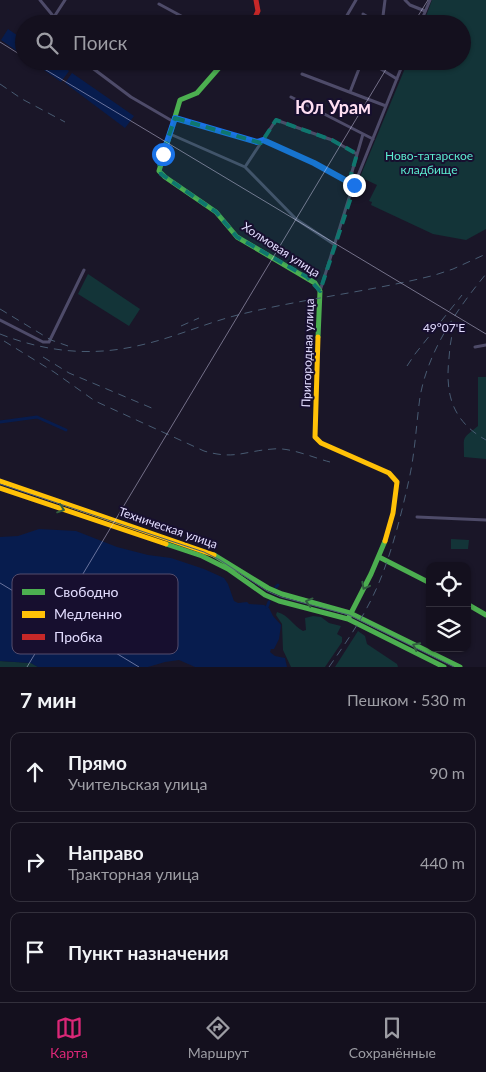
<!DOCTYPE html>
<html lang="ru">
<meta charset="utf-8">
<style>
:root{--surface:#14101e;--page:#1d1927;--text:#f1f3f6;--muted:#9d9da4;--line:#33303c;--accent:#db2777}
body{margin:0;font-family:Lato,sans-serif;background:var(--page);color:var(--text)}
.controls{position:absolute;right:15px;bottom:15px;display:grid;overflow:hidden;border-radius:10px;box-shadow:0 1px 4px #0004}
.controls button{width:45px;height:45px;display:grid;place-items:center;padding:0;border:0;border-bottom:1px solid var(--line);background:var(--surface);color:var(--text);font:25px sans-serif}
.stop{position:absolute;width:15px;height:15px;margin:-11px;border:4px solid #1a73e8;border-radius:50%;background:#fff}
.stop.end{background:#1a73e8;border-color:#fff;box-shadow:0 1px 5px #0008}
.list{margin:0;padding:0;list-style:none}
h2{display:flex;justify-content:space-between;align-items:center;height:65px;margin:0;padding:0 20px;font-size:21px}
h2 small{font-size:16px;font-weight:400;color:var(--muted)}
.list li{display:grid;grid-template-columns:32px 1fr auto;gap:15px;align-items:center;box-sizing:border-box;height:80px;margin:0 10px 10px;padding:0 10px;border:1px solid var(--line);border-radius:10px}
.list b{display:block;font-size:19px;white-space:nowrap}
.list p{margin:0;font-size:16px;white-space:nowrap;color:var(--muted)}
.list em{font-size:16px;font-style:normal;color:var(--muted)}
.icon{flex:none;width:28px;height:28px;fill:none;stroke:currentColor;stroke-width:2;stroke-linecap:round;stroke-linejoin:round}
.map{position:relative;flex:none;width:486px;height:667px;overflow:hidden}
.search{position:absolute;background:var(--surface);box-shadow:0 1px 4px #0004;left:15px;right:15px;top:15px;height:55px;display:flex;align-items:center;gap:12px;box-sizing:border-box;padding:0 18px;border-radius:28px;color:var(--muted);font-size:19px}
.sheet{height:335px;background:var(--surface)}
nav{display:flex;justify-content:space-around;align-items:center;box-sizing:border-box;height:70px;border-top:1px solid var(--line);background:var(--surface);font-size:14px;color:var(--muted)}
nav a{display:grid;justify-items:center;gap:2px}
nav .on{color:var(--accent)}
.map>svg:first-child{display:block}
.green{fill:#133438}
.water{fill:#071c4e}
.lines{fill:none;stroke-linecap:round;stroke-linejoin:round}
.canal{stroke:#071c4e;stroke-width:3}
.street{stroke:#4e4b69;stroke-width:3}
.fast{stroke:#4caf50;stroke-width:5}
.slow{stroke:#ffc107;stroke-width:5}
.jam{stroke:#c62828;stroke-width:5}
.tram{stroke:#485b72;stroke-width:1}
.rail{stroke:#485b72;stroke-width:1;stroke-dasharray:8 6;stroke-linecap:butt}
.oneway{stroke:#325f40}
.route{stroke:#1a73e8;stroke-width:6}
.marked{fill:#0f766e;fill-opacity:0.2;stroke:#0f766e;stroke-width:4;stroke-dasharray:10 6;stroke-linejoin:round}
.ticks{fill:none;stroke:#e3ddff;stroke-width:1;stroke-opacity:0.45}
.labels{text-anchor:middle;stroke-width:4;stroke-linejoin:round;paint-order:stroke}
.park-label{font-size:12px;fill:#5cecd0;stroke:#170f2f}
.street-label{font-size:12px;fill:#e3ddff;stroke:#170f2f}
.district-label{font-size:18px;font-weight:bold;fill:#ffdff2;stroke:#170f2f}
.key{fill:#170f2f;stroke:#544d6d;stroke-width:1}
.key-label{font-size:14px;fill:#e3ddff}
.ticks-label{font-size:12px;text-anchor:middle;fill:#e3ddff;stroke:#170f2f;stroke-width:4;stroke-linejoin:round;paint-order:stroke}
</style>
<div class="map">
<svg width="486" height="667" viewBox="0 0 486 667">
<rect width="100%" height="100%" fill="#1a1628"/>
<!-- green -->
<path class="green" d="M432 0H486V229L466 240 433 234 371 205 372 202 369 201 377 185 360 177 408 61H462V24H423Z
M88 274 140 309 129 326 78 294Z
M478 377H486V459L464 457C464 435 461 440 478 426Z
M451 539 469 540 468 549H451Z
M277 612C289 615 293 626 303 631L306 630 305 618 313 616 321 617 329 623 341 626 337 634 342 637V642L325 667H291L283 650 282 624 276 615Z
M358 631 365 636 367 644 397 664 398 667H335Z
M0 661 31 663 38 667H0Z"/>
<!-- water -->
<path class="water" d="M8 29 24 40V56L1 40Z
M31 61H55L69 71 61 82Z
M72 73 134 116 125 128 65 83Z
M39 529 76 531 117 547 148 555 171 558 204 569 224 578 228 584 234 601 238 603 247 602 249 604 264 605 269 608 273 616 281 625 279 639 274 649H271L270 652 275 656 285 658 287 667H195L179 660 165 662 148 667H38L31 663 0 661V537L18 536Z"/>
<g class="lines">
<!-- canal -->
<path class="canal" d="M0 422 37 417 66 430
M276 587 278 585
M267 607 269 602"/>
<!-- street -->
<path class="street" d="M40 0 54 17 51 24
M405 0 410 5 425 11
M159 4 196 24
M363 14 379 24
M54 17 65 0
M342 24 356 0
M382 24 385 0
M420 24 430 0
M83 61 131 97 174 122
M368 61 397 79
M302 74 386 106
M350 92 362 61
M291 97 373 139
M175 118 257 142 263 140 314 163 355 185
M170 134 245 167 296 219 335 245
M245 167 276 120 332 140 357 154
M349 182 363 134
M320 291 349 198 404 61
M0 320 43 342H49L84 270
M475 347 486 345
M417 517 486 520"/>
<!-- fast -->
<path class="fast" d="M225 61 197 93 180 100 159 171 165 177 216 212 237 237 315 283 320 291 318 337
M166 544 202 556 228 569 265 595 279 601 348 619 444 667
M214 555 268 588 282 594 350 613 460 667
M379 557 430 583
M467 604 486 615
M348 619 371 574 385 541"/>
<!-- slow -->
<path class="slow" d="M318 337 315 437 321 443 389 473 397 482 393 513 385 541
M0 481 214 555
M0 488 166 544"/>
<!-- jam -->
<path class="jam" d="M252 24 258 11 256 0"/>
<!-- tram -->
<path class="tram" d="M0 484 204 552 220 560 267 591 281 597 349 615 454 667"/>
<!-- rail -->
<path class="rail" d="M0 84 22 99 65 122
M0 309 51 340 68 346
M456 324C451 334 450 346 449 358 445 394 452 421 486 440
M181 326 199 318
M0 334C46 352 92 357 141 345 177 337 210 321 246 313 308 298 373 291 435 275L453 269 486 254
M4 341 54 372 95 401 204 451C235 460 244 451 273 449 290 447 314 458 330 462
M43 357 69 373 154 409
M407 366 415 354 462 295
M329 667C345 644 361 621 373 596 389 563 400 520 408 484 415 455 416 426 420 397 428 351 457 309 486 274"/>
</g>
<!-- one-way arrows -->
<defs><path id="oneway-chevron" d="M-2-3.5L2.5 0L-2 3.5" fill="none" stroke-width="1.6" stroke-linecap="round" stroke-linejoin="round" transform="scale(1.25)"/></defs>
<g class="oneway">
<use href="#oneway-chevron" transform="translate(61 509) rotate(19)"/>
<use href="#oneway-chevron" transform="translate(365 586) rotate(118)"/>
<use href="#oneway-chevron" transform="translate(309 602) rotate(-165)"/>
<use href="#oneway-chevron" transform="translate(416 646) rotate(-154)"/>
</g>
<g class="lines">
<!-- route -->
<path class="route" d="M163 154 175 118 257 142 263 140 314 163 354 185"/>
</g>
<!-- marked area -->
<path class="marked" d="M175 118 261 143 276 120 332 140 357 154 349 182 355 185 320 291 307 277 237 237 216 212 161 174 159 164Z"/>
<!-- ticks -->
<path class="ticks" d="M413 24 428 0M0 42 24 57M31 61 486 334M0 583 139 667M27 667 391 61"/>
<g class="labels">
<!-- park labels -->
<g class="park-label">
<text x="429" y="160">Ново-татарское<tspan x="429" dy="14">кладбище</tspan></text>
</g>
<!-- street labels -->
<g class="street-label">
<text transform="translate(281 250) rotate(33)" y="4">Холмовая улица</text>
<text transform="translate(308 353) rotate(-88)" y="4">Пригородная улица</text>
<text transform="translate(168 528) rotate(19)" y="4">Техническая улица</text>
</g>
<!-- district labels -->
<g class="district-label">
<text x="333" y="114">Юл Урам</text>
</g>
</g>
<!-- legend -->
<rect x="12" y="574" width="166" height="80" rx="8" class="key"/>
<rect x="22" y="589" width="23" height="6" fill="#4caf50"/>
<rect x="22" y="611" width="23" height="7" fill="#ffc107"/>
<rect x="22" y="634" width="23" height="6" fill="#c62828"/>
<g class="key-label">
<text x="54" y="597">Свободно</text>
<text x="54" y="619">Медленно</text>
<text x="54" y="642">Пробка</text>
</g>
<g class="ticks-label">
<text x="444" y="332">49°07'E</text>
</g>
</svg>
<div class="controls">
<button><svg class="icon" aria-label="locate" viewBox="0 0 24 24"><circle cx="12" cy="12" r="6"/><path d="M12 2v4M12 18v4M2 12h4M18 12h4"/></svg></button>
<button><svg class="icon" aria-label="layers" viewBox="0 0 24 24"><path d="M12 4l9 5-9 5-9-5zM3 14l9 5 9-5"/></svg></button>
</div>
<div class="stop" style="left:163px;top:154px"></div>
<div class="stop end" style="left:354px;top:185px"></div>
<div class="search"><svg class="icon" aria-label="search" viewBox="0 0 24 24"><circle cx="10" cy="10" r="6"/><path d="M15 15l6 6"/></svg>Поиск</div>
</div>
<section class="sheet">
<h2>7 мин<small>Пешком · 530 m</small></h2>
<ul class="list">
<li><svg class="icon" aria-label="ahead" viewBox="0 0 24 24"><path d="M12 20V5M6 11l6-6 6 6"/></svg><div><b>Прямо</b><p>Учительская улица</p></div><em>90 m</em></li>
<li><svg class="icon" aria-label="right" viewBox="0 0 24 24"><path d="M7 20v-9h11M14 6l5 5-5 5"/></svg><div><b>Направо</b><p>Тракторная улица</p></div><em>440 m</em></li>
<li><svg class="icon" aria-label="arrive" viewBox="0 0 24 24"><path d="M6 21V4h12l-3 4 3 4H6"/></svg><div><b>Пункт назначения</b></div></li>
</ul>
</section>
<nav>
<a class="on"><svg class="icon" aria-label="map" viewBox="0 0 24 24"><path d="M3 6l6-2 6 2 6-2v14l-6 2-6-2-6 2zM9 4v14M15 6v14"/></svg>Карта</a>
<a><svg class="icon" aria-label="directions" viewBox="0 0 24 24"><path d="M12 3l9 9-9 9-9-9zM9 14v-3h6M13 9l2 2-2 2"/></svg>Маршрут</a>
<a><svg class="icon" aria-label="saved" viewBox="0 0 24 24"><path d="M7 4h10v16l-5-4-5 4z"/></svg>Сохранённые</a>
</nav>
